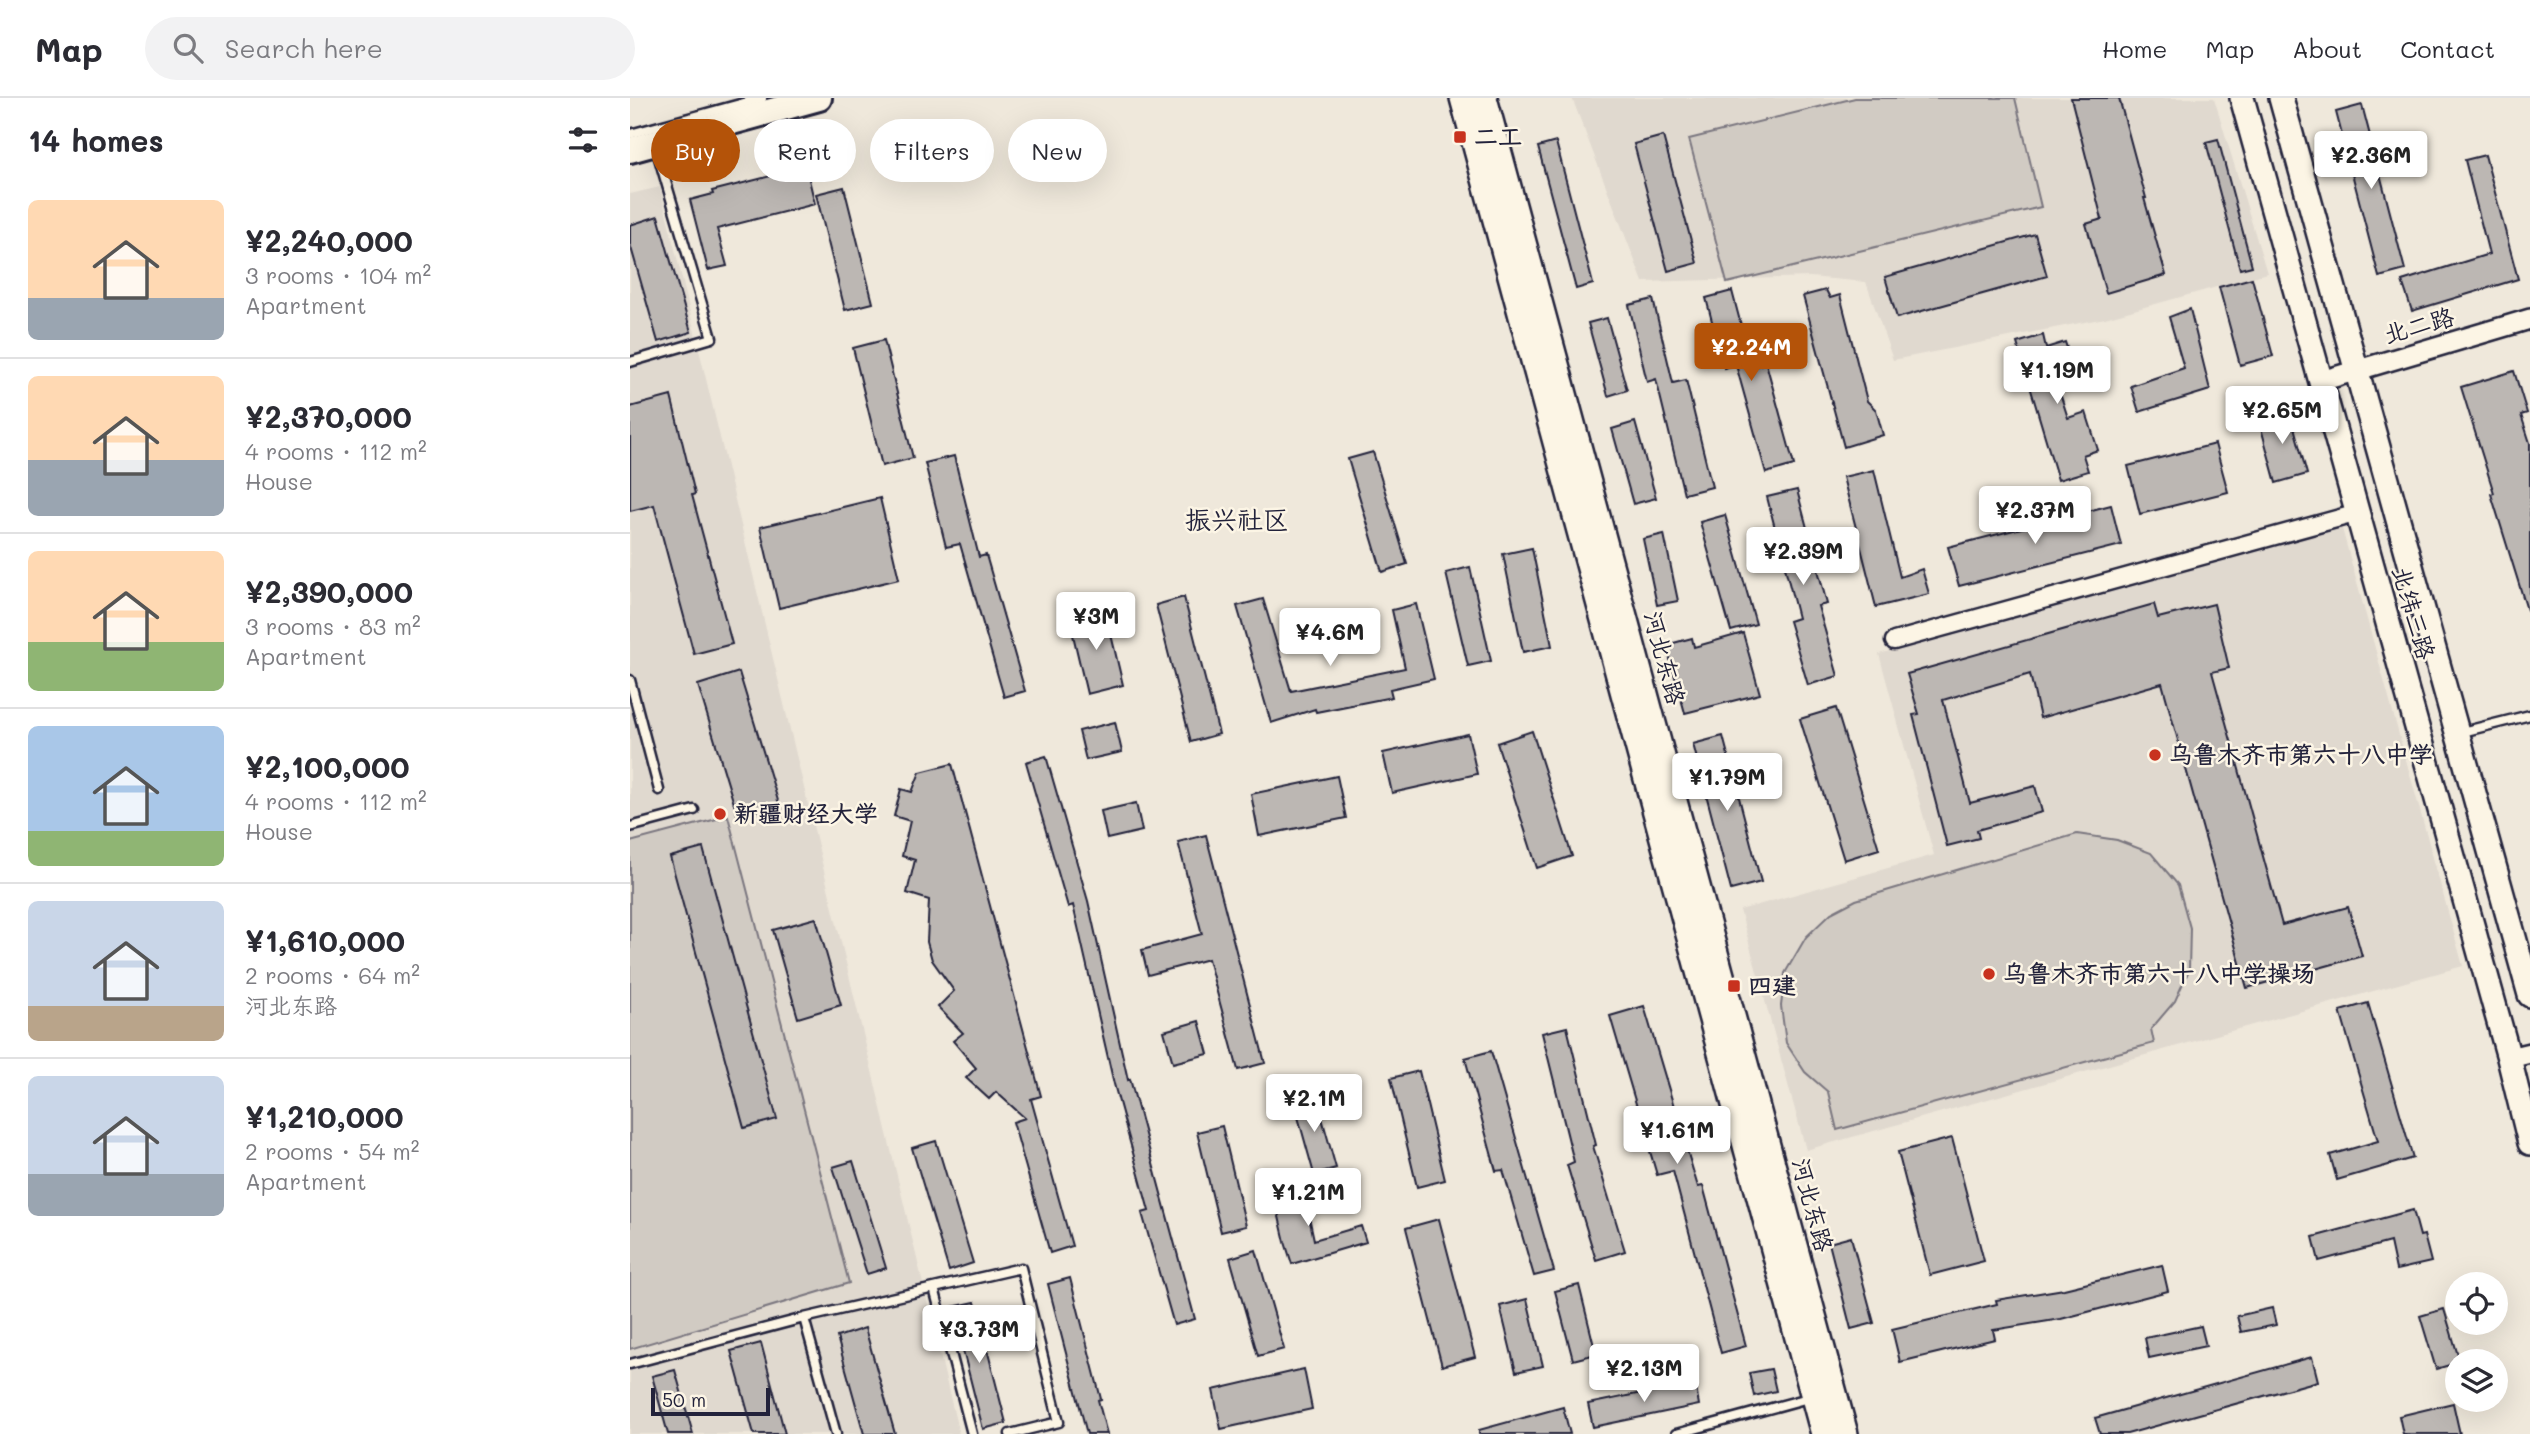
<!DOCTYPE html>
<meta charset="utf-8">
<style>
:root{--surface:#fff;--page:#f2f2f3;--text:#2b2b33;--muted:#7c7c81;--line:#e1e1e2;--accent:#b45309}
body{margin:0;font-family:Mali,"LXGW WenKai TC",sans-serif;background:var(--page);color:var(--text);height:100vh;display:flex;flex-direction:column;font-size:26px;white-space:nowrap}
*{box-sizing:border-box;margin:0}
p{font-size:23px;color:var(--muted)}
.icon{flex:none;width:38px;height:38px;fill:none;stroke:currentColor;stroke-width:2;stroke-linecap:round;stroke-linejoin:round}
.map{position:relative;flex:1;overflow:hidden}
.panel{display:flex;flex-direction:column;background:var(--surface);width:630px}
.panel>*{flex:none}
.banner{position:absolute;left:21px;top:21px;width:665px;height:63px;display:flex;gap:14px}
.tools{position:absolute;left:1815px;top:1174px;display:grid;gap:14px}
.tools a{display:grid;place-items:center;width:63px;height:63px;border-radius:50%;background:var(--surface);box-shadow:0 7px 28px #0002;font-size:35px}
.scale{position:absolute;left:21px;bottom:18px;width:119px;box-sizing:border-box;padding-left:7px;border:4px solid #22223b;border-top:0;font-size:19px;line-height:24px;white-space:nowrap;color:#22223b;-webkit-text-stroke:5px #fcf5e5;paint-order:stroke}
.price{position:absolute;translate:-50% -60px;padding:0 16px;border-radius:7px;background:#fff;color:#222;font-size:23px;line-height:46px;filter:drop-shadow(0 2px 4px #0008)}
.price::after{content:'';position:absolute;left:50%;top:42px;width:21px;height:16px;margin-left:-10px;background:inherit;clip-path:polygon(0 0,100% 0,50% 100%)}
.price.selected{background:var(--accent);color:#fff}
ul{padding:0;list-style:none}
li{display:flex;align-items:center;gap:21px;height:175px;padding:0 28px}
li+li{border-top:2px solid var(--line)}
li span{display:grid;place-items:center;flex:none;width:196px;height:140px;border-radius:10px;color:#555}
li>.icon{margin-inline-start:auto}
span .icon{width:84px;height:84px;fill:#fffc;stroke-width:1}
li b{font-size:30px}
h2{display:flex;justify-content:space-between;align-items:center;height:84px;padding:0 28px;font-size:30px}
.tag{padding:0 24px;border-radius:32px;background:var(--surface);box-shadow:0 7px 28px #0002;font-size:24px;line-height:63px}
.tag.selected{background:var(--accent);color:#fff}
header{display:flex;align-items:center;gap:42px;box-sizing:border-box;height:98px;padding:0 35px;background:var(--surface);border-bottom:2px solid var(--line)}
header strong{font-size:33px}
nav{display:flex;gap:38px;margin-inline-start:auto;font-size:24px}
.search{width:490px;height:63px;background:var(--page);display:flex;align-items:center;gap:18px;box-sizing:border-box;padding:0 24px;border-radius:38px;color:var(--muted);font-size:26px}
main{display:flex;flex:1;min-height:0}
.map>svg:first-child{display:block}
.built{fill:#e0d9cf}
.green{fill:#d1cbc3;stroke:#7a767f;stroke-width:2}
.building{fill:#bcb7b3;stroke:#22223b;stroke-width:2}
.lines{fill:none;stroke-linecap:round;stroke-linejoin:round}
.service-casing{stroke:#22223b;stroke-width:13}
.minor-casing{stroke:#22223b;stroke-width:21}
.tertiary-casing{stroke:#22223b;stroke-width:24}
.secondary-casing{stroke:#22223b;stroke-width:28}
.primary-casing{stroke:#22223b;stroke-width:30}
.service{stroke:#fcf5e5;stroke-width:8}
.minor{stroke:#fcf5e5;stroke-width:16}
.tertiary{stroke:#fcf5e5;stroke-width:19}
.secondary{stroke:#fcf5e5;stroke-width:23}
.primary{stroke:#fcf5e5;stroke-width:24}
.poi-dot{fill:#c8321e;stroke:#fcf5e5;stroke-width:2.5}
.labels{text-anchor:middle;stroke-width:5;stroke-linejoin:round;paint-order:stroke}
.poi-label{font-size:24px;font-weight:bold;fill:#22223b;stroke:#fcf5e5;text-anchor:start}
.street-label{font-size:24px;fill:#22223b;stroke:#fcf5e5}
.neighbourhood-label{font-size:26px;fill:#22223b;stroke:#fcf5e5}
</style>
<header>
<strong>Map</strong>
<div class="search"><svg class="icon" aria-label="search" viewBox="0 0 24 24"><circle cx="10" cy="10" r="6"/><path d="M15 15l6 6"/></svg>Search here</div>
<nav><a>Home</a><a>Map</a><a>About</a><a>Contact</a></nav>
</header>
<main>
<section class="panel">
<h2>14 homes<svg class="icon" aria-label="filters" viewBox="0 0 24 24"><path d="M4 7h16M4 17h16"/><circle cx="9" cy="7" r="2"/><circle cx="15" cy="17" r="2"/></svg></h2>
<ul>
<li><span style="background:linear-gradient(#ffd9b3 70%,#9aa5b1 0)"><svg class="icon" aria-label="home" viewBox="0 0 24 24"><path d="M3 11l9-7 9 7M6 9v11h12V9"/></svg></span><div><b>¥2,240,000</b><p>3 rooms · 104 m²</p><p>Apartment</p></div></li>
<li><span style="background:linear-gradient(#ffd9b3 60%,#9aa5b1 0)"><svg class="icon" aria-label="home" viewBox="0 0 24 24"><path d="M3 11l9-7 9 7M6 9v11h12V9"/></svg></span><div><b>¥2,370,000</b><p>4 rooms · 112 m²</p><p>House</p></div></li>
<li><span style="background:linear-gradient(#ffd9b3 65%,#8fb573 0)"><svg class="icon" aria-label="home" viewBox="0 0 24 24"><path d="M3 11l9-7 9 7M6 9v11h12V9"/></svg></span><div><b>¥2,390,000</b><p>3 rooms · 83 m²</p><p>Apartment</p></div></li>
<li><span style="background:linear-gradient(#a9c7e8 75%,#8fb573 0)"><svg class="icon" aria-label="home" viewBox="0 0 24 24"><path d="M3 11l9-7 9 7M6 9v11h12V9"/></svg></span><div><b>¥2,100,000</b><p>4 rooms · 112 m²</p><p>House</p></div></li>
<li><span style="background:linear-gradient(#c9d6e8 75%,#b9a48a 0)"><svg class="icon" aria-label="home" viewBox="0 0 24 24"><path d="M3 11l9-7 9 7M6 9v11h12V9"/></svg></span><div><b>¥1,610,000</b><p>2 rooms · 64 m²</p><p>河北东路</p></div></li>
<li><span style="background:linear-gradient(#c9d6e8 70%,#9aa5b1 0)"><svg class="icon" aria-label="home" viewBox="0 0 24 24"><path d="M3 11l9-7 9 7M6 9v11h12V9"/></svg></span><div><b>¥1,210,000</b><p>2 rooms · 54 m²</p><p>Apartment</p></div></li>
</ul>
</section>
<div class="map">
<svg width="1900" height="1336" viewBox="0 0 1900 1336">
<rect width="100%" height="100%" fill="#efe8db"/>
<filter id="ink" filterUnits="userSpaceOnUse"><feTurbulence type="fractalNoise" baseFrequency=".0143" numOctaves="2"/><feDisplacementMap in="SourceGraphic" scale="14" xChannelSelector="R" yChannelSelector="G"/><feConvolveMatrix kernelMatrix="1 2 1 2 8 2 1 2 1" color-interpolation-filters="sRGB"/></filter>
<g filter="url(#ink)">
<path class="built" d="M942 0H1584L1637 175 1475 220 1263 262 1236 184 1180 179 1013 184Z
M30 89 329 1336H0V96Z
M1711 427 1833 868 1176 1052 1110 812 1304 757 1249 556Z"/>
<path class="green" d="M1225 0H1385L1411 109 1097 185 1059 41Z
M98 718 219 1185 0 1251V744Z
M1447 736 1487 742 1521 755 1548 787 1560 830 1559 872 1545 903 1521 931 1524 945 1207 1032 1198 994 1175 974 1156 945 1151 908 1155 875 1176 839 1201 815 1226 802Z"/>
<path class="building" d="M1441 0H1489L1516 100H1514L1536 177 1476 195 1456 126 1472 121Z
M1732 7 1775 172 1749 179 1706 14Z
M1033 38 1067 165 1038 173 1004 46Z
M1588 41 1622 168 1610 171 1576 44Z
M926 44 963 186 946 191 908 49Z
M1855 57 1888 181 1782 213 1772 183 1859 156 1835 62Z
M176 69 185 106 87 131 97 168 78 172 60 102 83 96 82 93Z
M214 89 243 205 215 212 186 96Z
M28 118 61 234 28 244 0 146V127Z
M1405 136 1417 178 1267 220 1255 179Z
M1622 180 1643 258 1610 267 1589 189Z
M1196 192 1200 200 1210 197 1237 303 1246 312 1253 337 1214 349 1173 198Z
M1102 193 1122 269 1136 265 1164 367 1136 375 1106 267 1094 270 1076 200Z
M1023 201 1043 285 1056 282 1082 389 1054 396 1026 281 1017 284 999 207Z
M1560 211 1580 292 1509 314 1501 288 1554 270 1539 219Z
M977 220 997 292 978 298 958 225Z
M1413 237 1416 250 1435 244 1447 281 1427 286 1438 320 1456 314 1468 352 1453 357 1458 373 1428 382 1387 245Z
M254 242 283 360 252 368 223 250Z
M1884 273 1897 315 1891 317 1900 345V512H1897L1861 396 1864 395 1831 289Z
M41 298 65 396 62 397 102 546 64 556 24 407 0 413V309Z
M1659 311 1677 376 1646 385 1628 319Z
M1005 324 1026 400 1003 406 982 331Z
M1585 346 1598 394 1510 416 1498 368Z
M743 354 777 466 752 474 718 361Z
M324 358 349 459 356 457 395 593 374 599 330 446 316 449 295 365Z
M1244 372 1270 479 1292 471 1299 496 1246 509 1213 379Z
M1167 392 1197 506 1188 508 1208 578 1178 587 1159 523 1168 520 1137 399Z
M250 400 269 481 149 510 130 429Z
M1481 407 1491 447 1329 488 1318 449Z
M1095 417 1126 526 1101 533 1070 424Z
M1034 436 1048 503 1027 507 1013 441Z
M902 450 922 548 893 554 873 456Z
M840 469 861 563 838 568 816 475Z
M554 499 589 636 561 644 526 507Z
M633 501 661 593 775 570 762 512 786 506 804 581 760 591 762 599 686 614 685 611 641 625 607 508Z
M1524 506 1528 520 1584 506 1599 570 1582 574 1652 827 1718 809 1732 858 1617 890 1532 585 1410 620 1400 576 1313 602 1340 705 1405 688 1412 714 1347 732 1349 740 1317 748 1283 617 1289 616 1277 576Z
M475 511 493 587 457 596 439 520Z
M1113 535 1130 596 1055 615 1036 547 1062 540 1064 549Z
M109 574 149 706 108 719 68 587Z
M1206 610 1249 751 1214 762 1170 621Z
M485 624 492 654 456 662 449 633Z
M902 633 942 758 907 770 867 645Z
M838 636 847 676 762 695 753 655Z
M1093 638 1131 784 1101 792 1063 646Z
M416 658 458 803 498 982 500 981 565 1221 544 1227 512 1115 519 1113 484 986 443 807 438 809 396 664Z
M322 666 411 998 401 1001 442 1148 420 1155 383 1024 395 1020 366 994 359 1001 336 980 346 970 323 943 333 935 308 909 324 893 302 862 297 844 299 802 277 795 285 762 272 758 280 723 264 718 271 691 282 694 290 674Z
M707 678 716 720 629 738 621 696Z
M506 705 512 733 477 741 471 713Z
M576 737 635 965 608 972 578 861 518 877 512 852 572 836 548 744Z
M73 750 147 1021 114 1030 40 759Z
M186 820 211 907 168 920 143 832Z
M1738 905 1783 1060 1707 1082 1700 1057 1748 1043 1710 913Z
M1014 908 1068 1089 1073 1088 1116 1248 1091 1255 1043 1073 1027 1077 980 918Z
M569 923 578 956 543 965 534 933Z
M937 929 966 1047 963 1048 995 1153 966 1162 937 1067 944 1064 912 935Z
M861 953 924 1173 904 1178 873 1072 866 1073 835 960Z
M789 973 815 1082 787 1089 761 980Z
M685 995 706 1070 684 1076 663 1001Z
M592 1028 616 1128 591 1134 567 1034Z
M1322 1040 1354 1163 1300 1177 1268 1054Z
M306 1043 343 1165 319 1173 282 1050Z
M223 1063 256 1170 237 1176 203 1069Z
M672 1086 684 1142 731 1128 736 1144 662 1166 655 1144 643 1093Z
M1783 1112 1790 1138 1794 1137 1801 1164 1766 1172 1760 1144 1689 1163 1683 1139Z
M809 1121 845 1259 812 1268 776 1130Z
M1221 1139 1244 1225 1221 1231 1199 1145Z
M626 1152 654 1251 628 1258 600 1160Z
M1532 1167 1538 1193 1431 1221 1363 1232 1365 1241 1270 1264 1262 1231 1367 1206 1366 1202 1434 1191Z
M440 1180 471 1301 468 1302 477 1336H457L418 1186Z
M949 1187 966 1256 943 1262 925 1193Z
M897 1201 913 1268 886 1274 870 1208Z
M345 1204 376 1325 353 1331 322 1209Z
M1642 1210 1646 1227 1611 1234 1607 1218Z
M1814 1211 1830 1264 1806 1271 1790 1218Z
M1571 1228 1576 1248 1519 1260 1515 1240Z
M235 1230 265 1336H234L207 1239Z
M131 1245 155 1336H124L101 1253Z
M1682 1259 1688 1283 1497 1336H1470L1465 1320Z
M674 1271 682 1311 591 1331 583 1292Z
M1141 1271 1146 1293 1124 1298 1119 1275Z
M45 1272 63 1336H38L22 1278Z
M1065 1284 1069 1307 963 1329 958 1306Z
M1823 1305 1830 1336H1773L1769 1318Z
M933 1309 940 1336H849V1332Z"/>
<g class="lines">
<g class="service-casing">
<path id="service" d="M0 36 132 0
M0 264 82 240 26 50
M0 582 29 692
M1828 635 1900 617
M0 729 64 712
M304 1190 342 1336
M174 1220 206 1336
M0 1266 174 1220 391 1170 429 1324 380 1336
M1046 1336 1182 1299"/>
</g>
<g class="minor-casing">
<path id="minor" d="M1264 543 1728 415"/>
</g>
<g class="tertiary-casing">
<path id="tertiary" d="M1691 283 1900 221
M1879 960 1900 955"/>
</g>
<g class="secondary-casing">
<path id="secondary" d="M832 0 1193 1336
M855 0 1216 1336
M1612 0 1879 960 1900 1045
M1651 0 1900 897"/>
</g>
<g class="primary-casing">
<path id="primary" d="M0 52 189 0"/>
</g>
<use href="#service" class="service"/>
<use href="#minor" class="minor"/>
<use href="#tertiary" class="tertiary"/>
<use href="#secondary" class="secondary"/>
<use href="#primary" class="primary"/>
</g>
</g>
<g class="poi-dot">
<rect x="823" y="32" width="14" height="14" rx="3.5"/>
<circle cx="1525" cy="657" r="7"/>
<circle cx="90" cy="716" r="7"/>
<circle cx="1359" cy="876" r="7"/>
<rect x="1097" y="881" width="14" height="14" rx="3.5"/>
</g>
<g class="labels">
<g class="poi-label">
<text x="844" y="47">二工</text>
<text x="1539" y="665">乌鲁木齐市第六十八中学</text>
<text x="104" y="724">新疆财经大学</text>
<text x="1373" y="884">乌鲁木齐市第六十八中学操场</text>
<text x="1118" y="896">四建</text>
</g>
<g class="street-label">
<text transform="translate(1789 228) rotate(-16)" y="8">北二路</text>
<text transform="translate(1783 515) rotate(74)" y="8">北纬三路</text>
<text transform="translate(1034 560) rotate(75)" y="8">河北东路</text>
<text transform="translate(1182 1107) rotate(75)" y="8">河北东路</text>
</g>
<g class="neighbourhood-label">
<text x="607" y="431">振兴社区</text>
</g>
</g>
</svg>
<div class="tools">
<a><svg class="icon" aria-label="locate" viewBox="0 0 24 24"><circle cx="12" cy="12" r="6"/><path d="M12 2v4M12 18v4M2 12h4M18 12h4"/></svg></a>
<a><svg class="icon" aria-label="layers" viewBox="0 0 24 24"><path d="M12 4l9 5-9 5-9-5zM3 14l9 5 9-5"/></svg></a>
</div>
<div class="scale">50 m</div>
<b class="price" style="left:1741px;top:93px">¥2.36M</b>
<b class="price selected" style="left:1121px;top:285px">¥2.24M</b>
<b class="price" style="left:1427px;top:308px">¥1.19M</b>
<b class="price" style="left:1652px;top:348px">¥2.65M</b>
<b class="price" style="left:1405px;top:448px">¥2.37M</b>
<b class="price" style="left:1173px;top:489px">¥2.39M</b>
<b class="price" style="left:466px;top:554px">¥3M</b>
<b class="price" style="left:700px;top:570px">¥4.6M</b>
<b class="price" style="left:1097px;top:715px">¥1.79M</b>
<b class="price" style="left:684px;top:1036px">¥2.1M</b>
<b class="price" style="left:1047px;top:1068px">¥1.61M</b>
<b class="price" style="left:678px;top:1130px">¥1.21M</b>
<b class="price" style="left:349px;top:1267px">¥3.73M</b>
<b class="price" style="left:1014px;top:1306px">¥2.13M</b>
<div class="banner">
<a class="tag selected">Buy</a>
<a class="tag">Rent</a>
<a class="tag">Filters</a>
<a class="tag">New</a>
</div>
</div>
</main>
